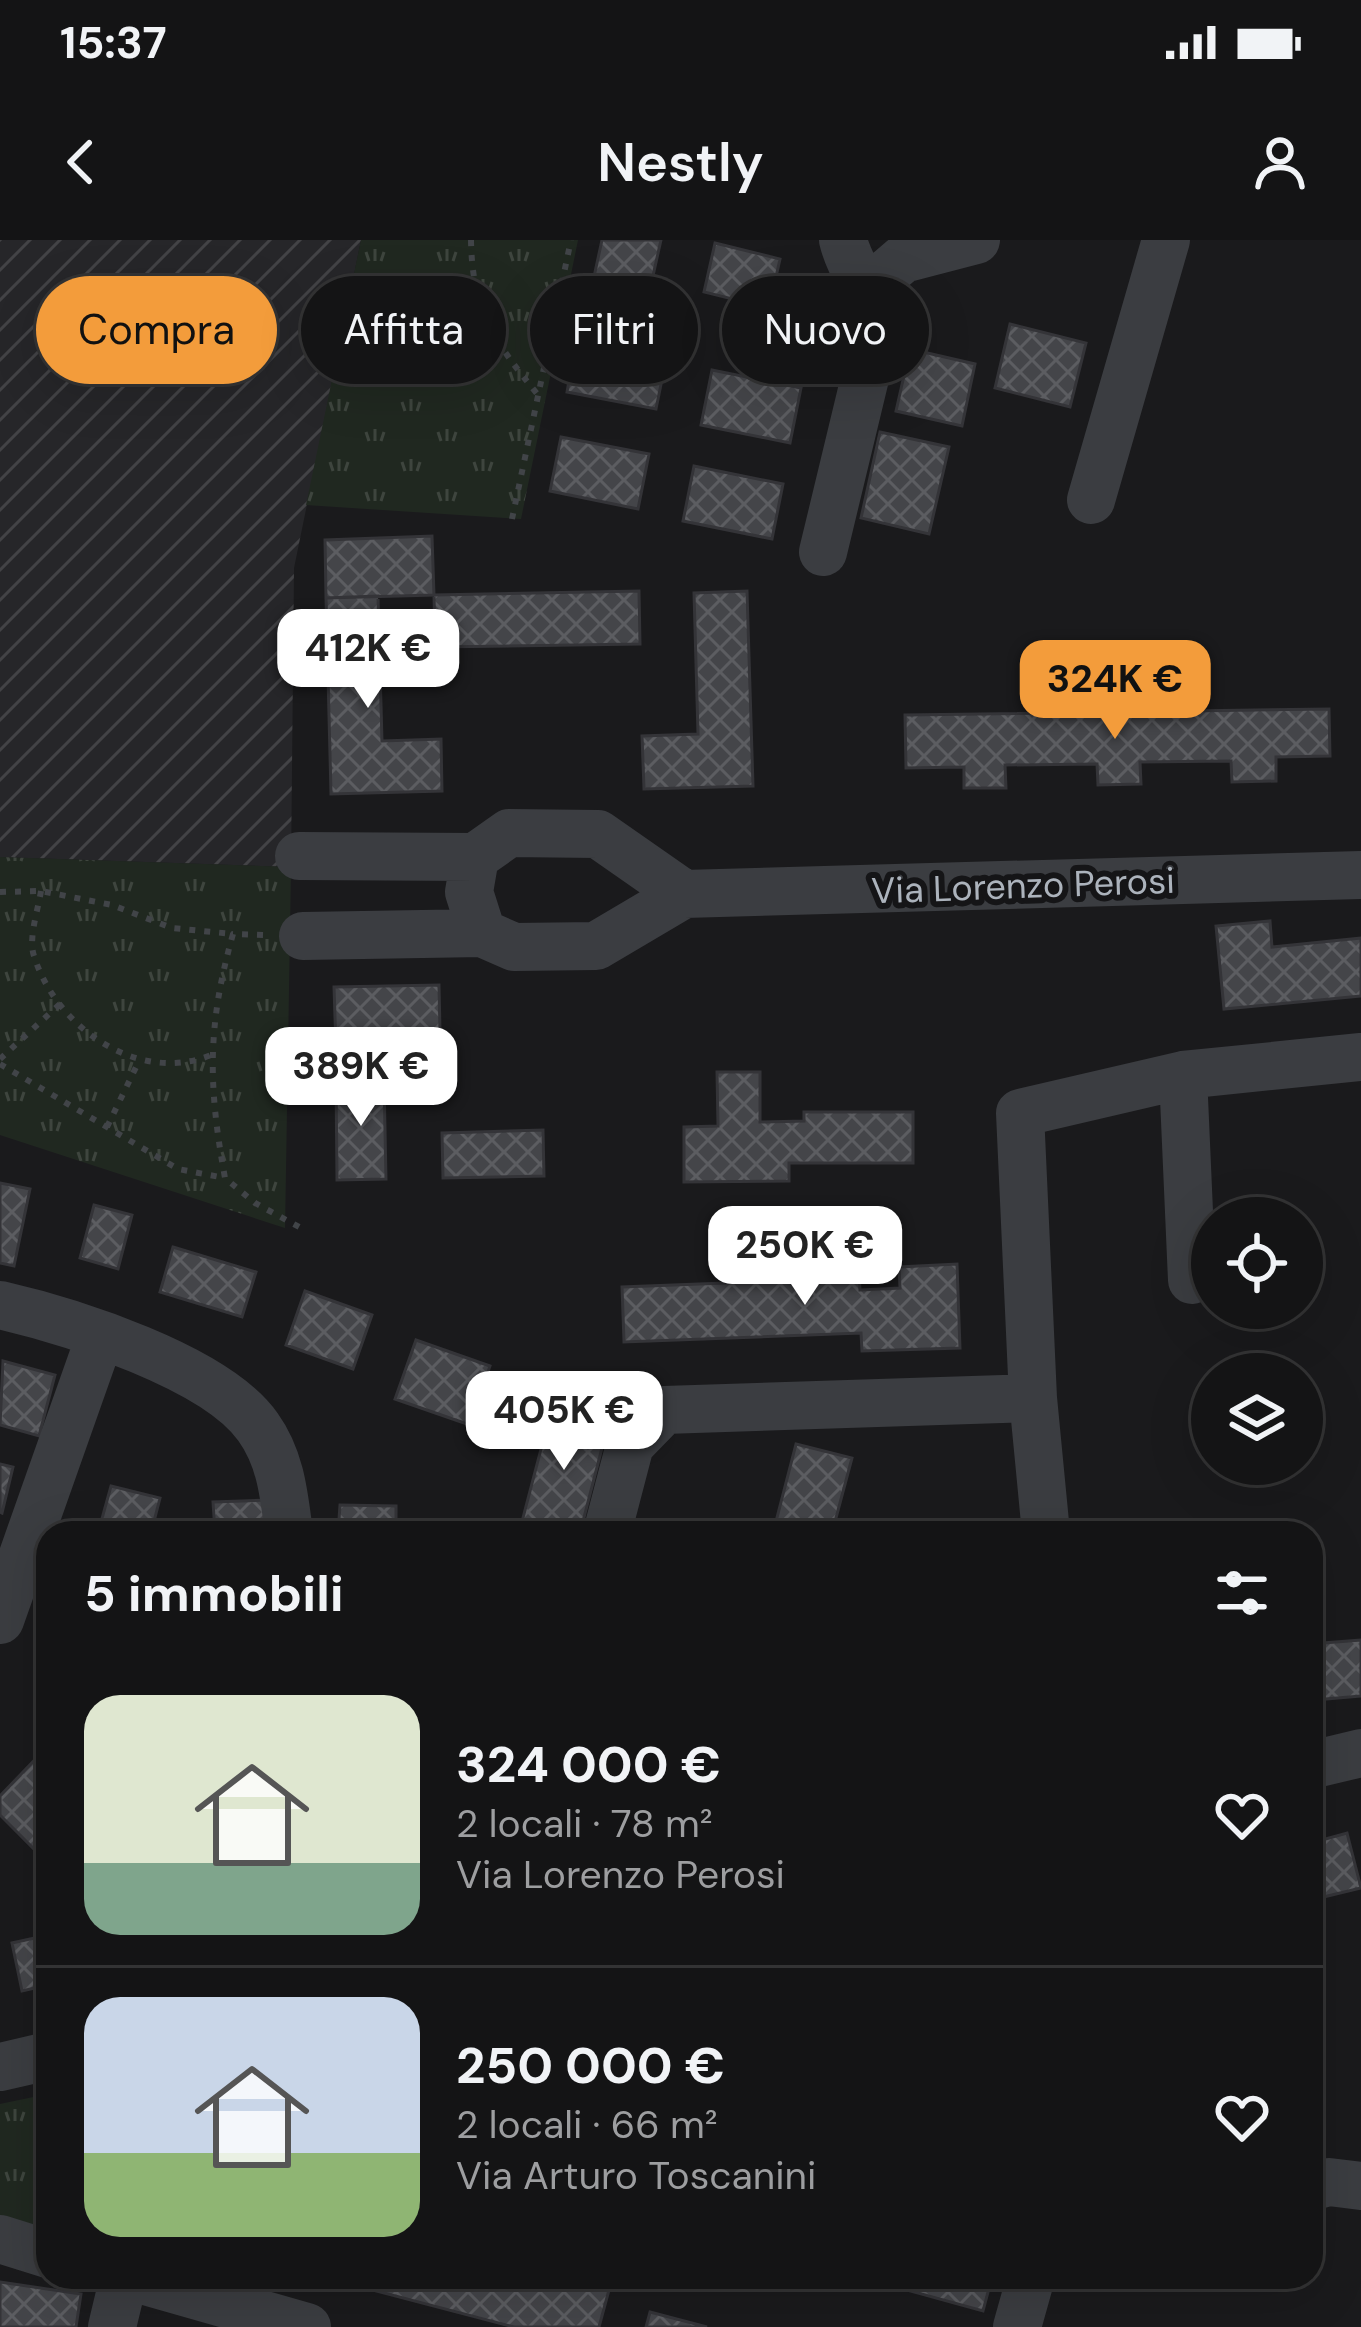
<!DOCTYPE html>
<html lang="it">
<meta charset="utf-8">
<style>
:root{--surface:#141415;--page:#212122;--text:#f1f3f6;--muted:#9d9ea0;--line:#333334;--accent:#f39c3b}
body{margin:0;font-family:"DM Sans",sans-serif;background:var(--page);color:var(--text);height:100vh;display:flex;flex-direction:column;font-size:45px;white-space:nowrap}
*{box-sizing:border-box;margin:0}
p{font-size:39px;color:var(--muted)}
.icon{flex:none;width:66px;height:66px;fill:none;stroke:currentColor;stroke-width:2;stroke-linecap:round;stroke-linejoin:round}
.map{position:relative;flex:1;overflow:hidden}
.sheet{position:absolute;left:36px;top:1281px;width:1287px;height:768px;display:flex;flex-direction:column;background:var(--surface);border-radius:36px;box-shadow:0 12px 48px #0002,0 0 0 3px var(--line)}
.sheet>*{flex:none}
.hud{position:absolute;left:36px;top:36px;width:1290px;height:108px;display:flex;gap:24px}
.buttons{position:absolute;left:1191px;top:957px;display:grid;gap:24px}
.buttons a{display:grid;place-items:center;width:132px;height:132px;border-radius:50%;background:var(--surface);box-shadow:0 12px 48px #0002,0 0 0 3px var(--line);font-size:60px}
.price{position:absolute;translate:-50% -102px;padding:0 27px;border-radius:24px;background:#fff;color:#222;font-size:39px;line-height:78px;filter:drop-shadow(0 3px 6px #0008)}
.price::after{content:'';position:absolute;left:50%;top:72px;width:36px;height:27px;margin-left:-18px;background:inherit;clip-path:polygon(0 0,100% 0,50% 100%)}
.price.selected{background:var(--accent);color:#111}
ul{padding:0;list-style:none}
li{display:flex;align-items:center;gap:36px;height:300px;padding:0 48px}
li+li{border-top:3px solid var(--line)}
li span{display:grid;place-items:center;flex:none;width:336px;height:240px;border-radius:36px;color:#555}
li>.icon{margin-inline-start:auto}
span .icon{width:144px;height:144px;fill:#fffc;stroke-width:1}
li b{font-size:51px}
h2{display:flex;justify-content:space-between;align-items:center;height:144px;padding:0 48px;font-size:51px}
.tag{padding:0 42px;border-radius:54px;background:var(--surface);box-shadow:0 12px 48px #0002,0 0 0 3px var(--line);font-size:42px;line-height:108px}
.tag.selected{background:var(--accent);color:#111}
.status{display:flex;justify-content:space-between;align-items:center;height:84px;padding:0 60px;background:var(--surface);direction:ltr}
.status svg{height:33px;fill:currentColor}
header{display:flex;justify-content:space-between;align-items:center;height:156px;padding:0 48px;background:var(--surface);font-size:54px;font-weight:600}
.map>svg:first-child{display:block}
.industrial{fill:url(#industrial-furrows)}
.park{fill:url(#park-tufts)}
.building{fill:url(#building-cross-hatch);stroke:#343438;stroke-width:3}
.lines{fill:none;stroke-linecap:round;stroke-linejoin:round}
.path{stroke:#414448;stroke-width:6;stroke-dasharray:6 9;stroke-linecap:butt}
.minor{stroke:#3b3d41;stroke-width:48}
.labels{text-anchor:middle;stroke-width:12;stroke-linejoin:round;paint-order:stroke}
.street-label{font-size:36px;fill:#acb3bc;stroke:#151517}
</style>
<div class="status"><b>15:37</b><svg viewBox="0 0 49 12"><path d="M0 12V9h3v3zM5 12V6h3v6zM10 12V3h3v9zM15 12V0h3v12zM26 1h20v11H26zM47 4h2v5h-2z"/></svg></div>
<header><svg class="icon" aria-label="back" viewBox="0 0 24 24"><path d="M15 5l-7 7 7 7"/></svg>Nestly<svg class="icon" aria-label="person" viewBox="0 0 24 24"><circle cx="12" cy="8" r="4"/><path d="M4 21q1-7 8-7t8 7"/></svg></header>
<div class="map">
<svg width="1361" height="2087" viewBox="0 0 1361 2087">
<defs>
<pattern id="industrial-furrows" width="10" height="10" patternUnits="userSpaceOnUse" patternTransform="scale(3)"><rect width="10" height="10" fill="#262629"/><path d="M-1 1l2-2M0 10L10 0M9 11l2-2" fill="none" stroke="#434346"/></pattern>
<pattern id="park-tufts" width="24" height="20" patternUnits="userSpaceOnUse" patternTransform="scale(3)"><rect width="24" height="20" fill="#202820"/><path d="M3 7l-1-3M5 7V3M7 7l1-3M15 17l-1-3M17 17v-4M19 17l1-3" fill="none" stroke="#3e453e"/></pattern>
<pattern id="building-cross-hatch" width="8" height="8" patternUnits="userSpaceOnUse" patternTransform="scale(3)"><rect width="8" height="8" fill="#444549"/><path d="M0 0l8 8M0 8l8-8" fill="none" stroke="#5c5d61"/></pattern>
</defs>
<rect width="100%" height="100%" fill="#1a1a1c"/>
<path class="industrial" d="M0 0H361L294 328 291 627 0 617Z"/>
<path class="park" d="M361 0H578L521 279 306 265Z
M0 617 291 627 285 988 0 895Z
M48 1854V1988L0 1976V1864Z"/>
<path class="building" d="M602 0H661L646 67 590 55Z
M715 3 780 19 769 68 704 52Z
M1010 84 1086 103 1070 167 995 148Z
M577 97 667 115 656 169 567 152Z
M910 109 975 124 962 186 896 171Z
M712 130 801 148 790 203 701 185Z
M880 192 949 207 929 294 861 278Z
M561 197 649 214 638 269 550 251Z
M694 226 783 244 772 299 683 281Z
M432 296 434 355 326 358 325 300Z
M639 351 640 404 435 407 434 355Z
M747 351 753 546 644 549 642 496 698 494 694 353Z
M378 356 382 501 441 499 442 551 331 554 326 358Z
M1329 469 1330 516 1276 517V541L1232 542 1231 521 1140 522 1141 544 1098 545 1097 524 1005 525 1006 548H964V527L906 528 905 475Z
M1270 681 1272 707 1361 698V756L1224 769 1216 686Z
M439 745 440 791 383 793V807L336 808 334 747Z
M717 832H760V882L804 881V872H913V923H789V941L684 942V887L718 886Z
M336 839H384L386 939 337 940Z
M543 890 544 936 443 938 442 893Z
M0 943 30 949 14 1026 0 1023Z
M94 965 132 975 118 1029 80 1018Z
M173 1007 256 1032 242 1077 160 1052Z
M858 1012 860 1050 900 1048 899 1027 957 1024 960 1108 862 1111 861 1093 624 1102 622 1047 804 1040 803 1014Z
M305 1051 372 1075 353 1129 286 1105Z
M416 1100 490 1126 470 1185 395 1159Z
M3 1121 55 1135 39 1196 0 1185Z
M552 1167 609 1181 580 1293H519Z
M796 1204 852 1218 832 1293H773Z
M0 1224 13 1227 2 1273 0 1272Z
M111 1246 160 1258 151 1293H98Z
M266 1260 267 1293H215L213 1262Z
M340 1265 396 1266V1293H338Z
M1361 1400V1456L1314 1460 1311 1404Z
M48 1506V1594L34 1609 0 1575V1556Z
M1347 1593 1361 1648 1311 1660V1603Z
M48 1695V1745L22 1751 12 1703Z
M323 2037H558L609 2050 599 2087H514Z
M899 2037H992L983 2071 896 2047Z
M0 2042 81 2054 76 2087H0Z
M650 2072 707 2087H646Z"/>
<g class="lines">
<path class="path" d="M471 0C472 71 495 102 538 155
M512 279 571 0
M41 651C38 670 28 699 34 716 56 787 138 845 211 815
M0 652 41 651 112 665 172 688 233 694
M263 695 233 694C207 786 208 845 225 938L255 963 301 988
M0 819 60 764
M0 824 178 929 225 938
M107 887 139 821"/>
<path class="minor" d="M868 49 903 19 976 0
M1091 260 1166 0
M823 312 879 80C869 52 850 28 843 0
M299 616 475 617
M684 654 598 594 509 593 475 617 469 652 482 693 514 707 596 706 684 654 1361 635
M303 696 482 693
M1183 835 1192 1040
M0 1065C70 1081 216 1127 258 1187 281 1219 284 1255 289 1293
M607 1293 630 1205 664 1170 1033 1158
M1046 1293 1033 1158 1020 873 1183 835 1361 817
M0 1380 100 1097
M1311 1525 1361 1513
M0 1827 48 1816
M1311 1947 1329 1942 1361 1946
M0 1999 48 2014
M131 2037 307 2087
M112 2087 124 2037
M1017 2087 1031 2037"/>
</g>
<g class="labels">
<g class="street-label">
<text transform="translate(1023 645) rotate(-2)" y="13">Via Lorenzo Perosi</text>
</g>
</g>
</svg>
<div class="buttons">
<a><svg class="icon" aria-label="locate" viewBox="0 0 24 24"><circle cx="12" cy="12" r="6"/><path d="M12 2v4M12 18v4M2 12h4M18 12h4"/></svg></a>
<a><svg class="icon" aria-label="layers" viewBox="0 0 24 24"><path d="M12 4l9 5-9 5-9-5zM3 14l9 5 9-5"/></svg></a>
</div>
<b class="price" style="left:368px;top:471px">412K €</b>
<b class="price selected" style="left:1115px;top:502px">324K €</b>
<b class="price" style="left:361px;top:889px">389K €</b>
<b class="price" style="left:805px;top:1068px">250K €</b>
<b class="price" style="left:564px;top:1233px">405K €</b>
<div class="hud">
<a class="tag selected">Compra</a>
<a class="tag">Affitta</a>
<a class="tag">Filtri</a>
<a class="tag">Nuovo</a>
</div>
<section class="sheet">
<h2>5 immobili<svg class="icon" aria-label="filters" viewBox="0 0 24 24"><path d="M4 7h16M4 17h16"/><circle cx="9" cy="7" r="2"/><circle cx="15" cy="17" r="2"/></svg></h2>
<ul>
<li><span style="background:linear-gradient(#dfe7d0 70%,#7fa58c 0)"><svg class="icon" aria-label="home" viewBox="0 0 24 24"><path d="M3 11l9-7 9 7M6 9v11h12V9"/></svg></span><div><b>324 000 €</b><p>2 locali · 78 m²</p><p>Via Lorenzo Perosi</p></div><svg class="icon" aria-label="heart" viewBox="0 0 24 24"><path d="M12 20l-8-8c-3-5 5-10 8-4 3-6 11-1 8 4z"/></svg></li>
<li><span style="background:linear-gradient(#c9d6e8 65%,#8fb573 0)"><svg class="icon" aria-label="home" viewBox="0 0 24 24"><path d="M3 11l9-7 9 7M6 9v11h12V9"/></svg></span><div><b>250 000 €</b><p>2 locali · 66 m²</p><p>Via Arturo Toscanini</p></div><svg class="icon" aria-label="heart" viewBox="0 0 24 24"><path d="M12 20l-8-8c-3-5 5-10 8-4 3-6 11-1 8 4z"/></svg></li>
</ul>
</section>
</div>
